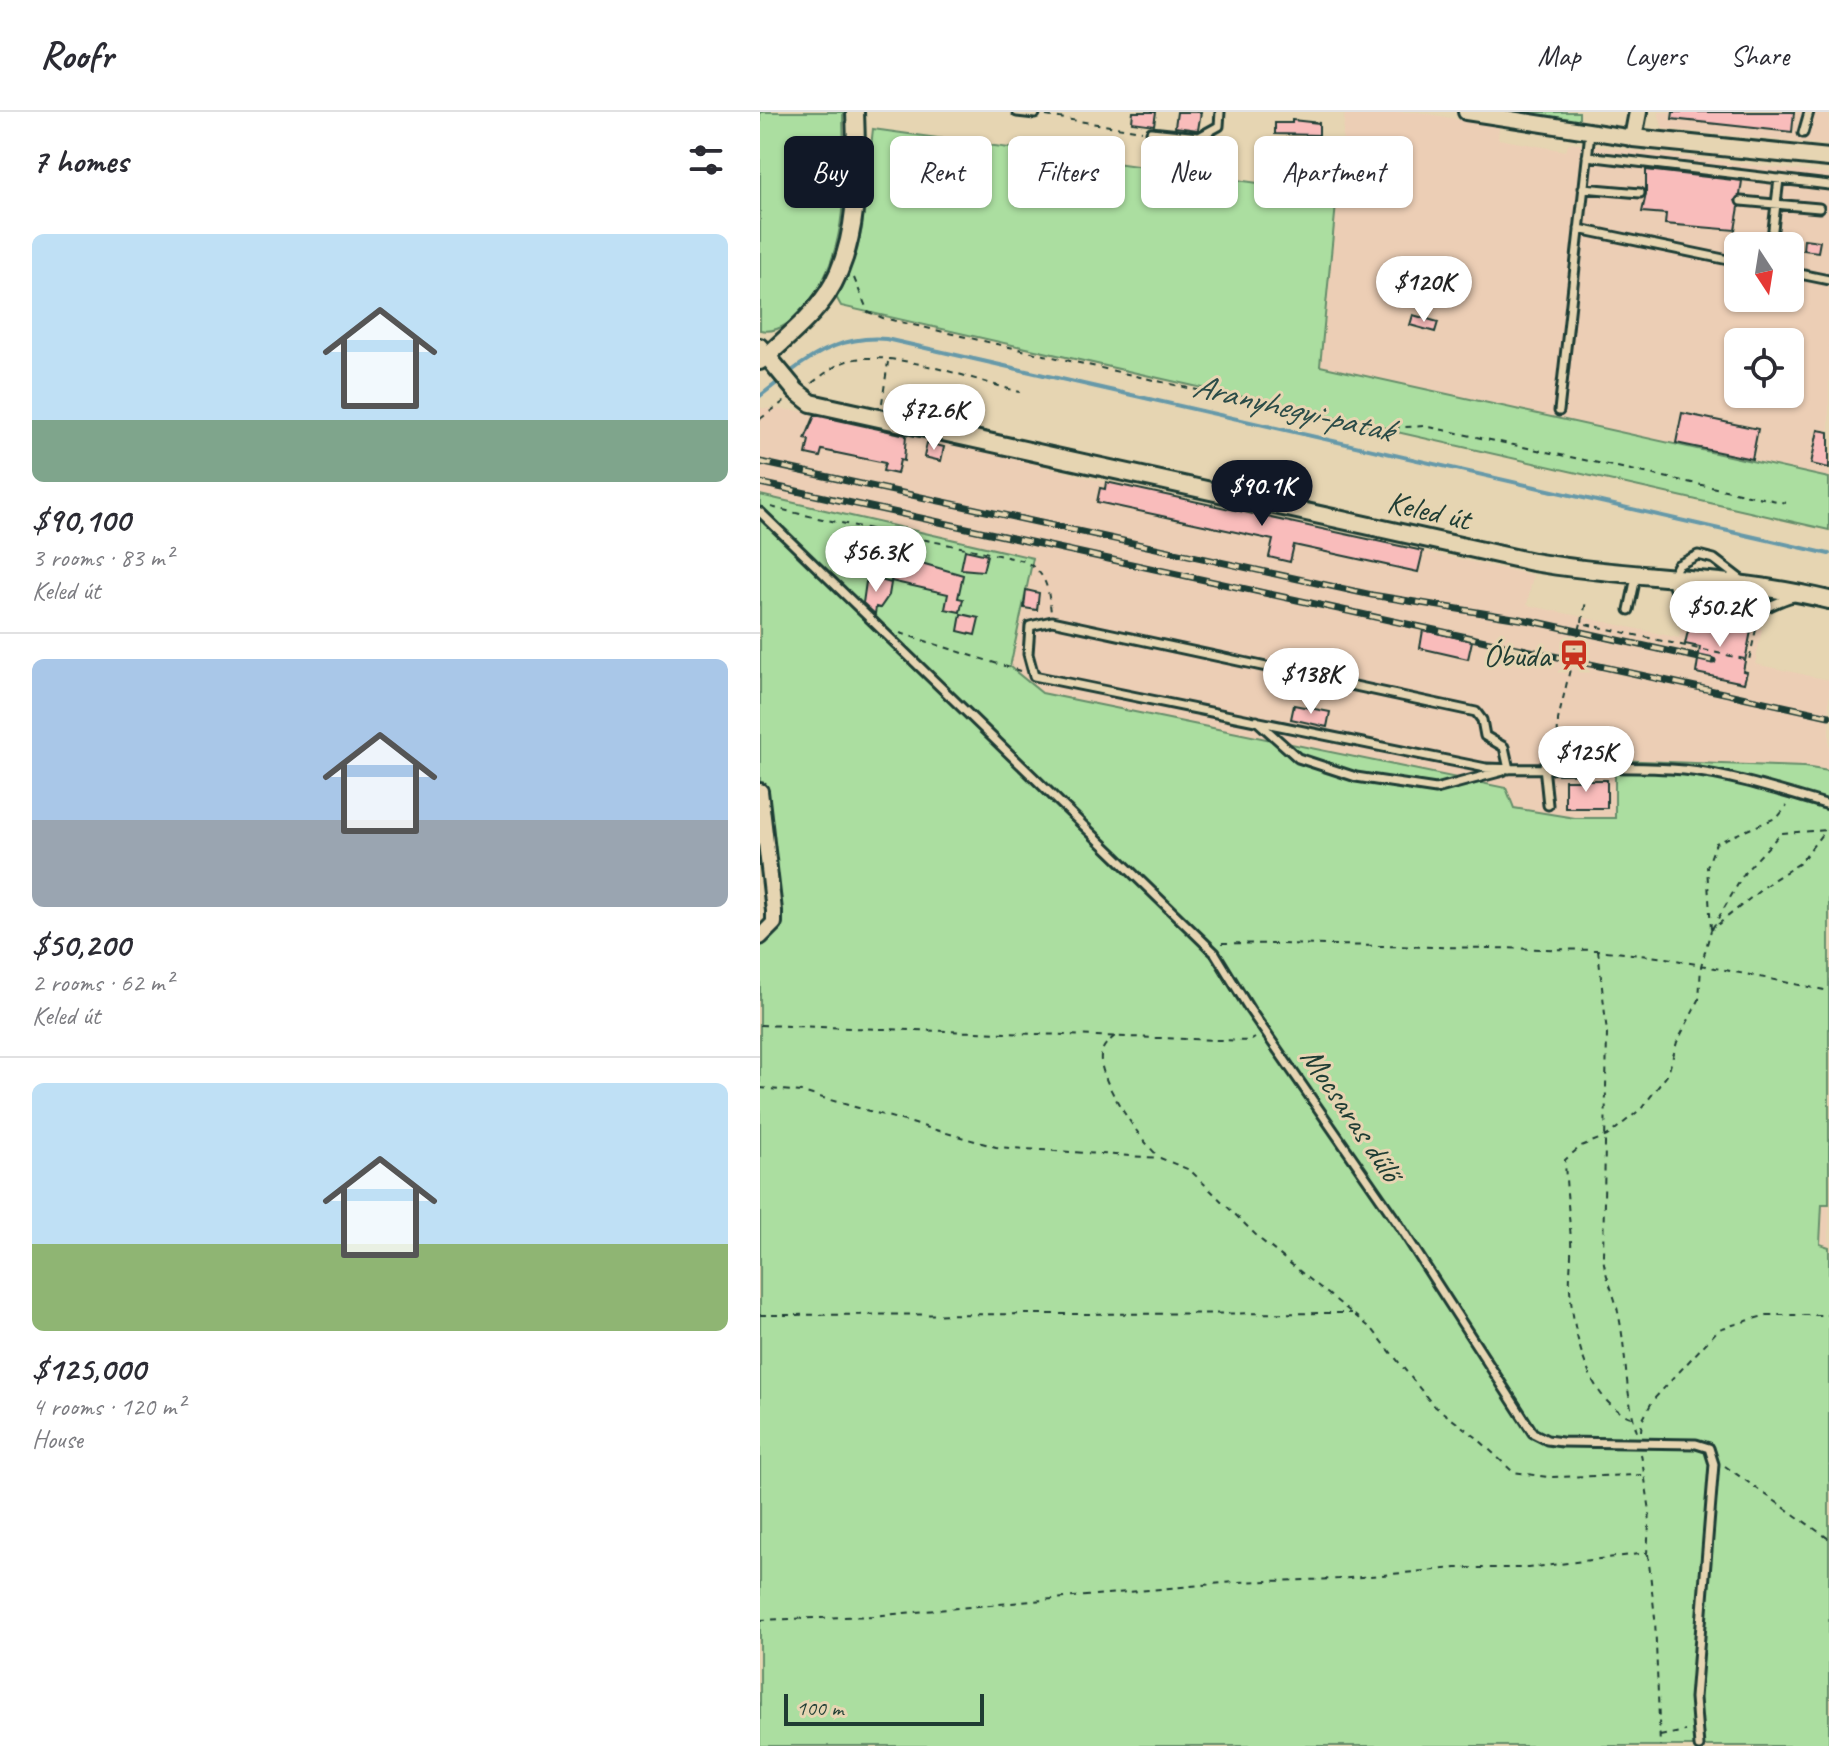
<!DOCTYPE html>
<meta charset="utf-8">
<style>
:root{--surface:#fff;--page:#f7f7f7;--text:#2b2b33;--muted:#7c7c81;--line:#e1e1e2;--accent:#111827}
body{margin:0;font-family:Caveat,sans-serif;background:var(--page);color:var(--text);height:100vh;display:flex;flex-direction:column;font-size:30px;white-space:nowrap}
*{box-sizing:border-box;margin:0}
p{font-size:26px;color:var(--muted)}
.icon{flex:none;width:44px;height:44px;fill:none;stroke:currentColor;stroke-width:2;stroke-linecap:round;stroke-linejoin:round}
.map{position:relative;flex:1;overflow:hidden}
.sheet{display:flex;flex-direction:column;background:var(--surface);width:760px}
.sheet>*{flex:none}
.hud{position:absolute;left:24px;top:24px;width:760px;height:72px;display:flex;gap:16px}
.needle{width:52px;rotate:168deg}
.buttons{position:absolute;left:964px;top:120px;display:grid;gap:16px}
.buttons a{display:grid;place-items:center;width:80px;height:80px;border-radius:12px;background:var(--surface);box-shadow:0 2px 6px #0004;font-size:40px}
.scale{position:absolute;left:24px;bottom:20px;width:200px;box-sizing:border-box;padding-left:8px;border:4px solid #1f3d34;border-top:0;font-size:22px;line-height:28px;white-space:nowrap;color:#1f3d34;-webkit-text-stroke:6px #e6d5b2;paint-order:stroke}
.price{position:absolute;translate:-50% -68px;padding:0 18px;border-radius:28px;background:#fff;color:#222;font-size:26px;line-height:52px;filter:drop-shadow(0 2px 4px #0008)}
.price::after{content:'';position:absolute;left:50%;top:48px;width:24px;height:18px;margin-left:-12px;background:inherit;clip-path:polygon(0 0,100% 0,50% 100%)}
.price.selected{background:var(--accent);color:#fff}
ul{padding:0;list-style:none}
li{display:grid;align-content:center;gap:16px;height:424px;padding:0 32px}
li+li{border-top:2px solid var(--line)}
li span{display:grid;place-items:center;height:248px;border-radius:12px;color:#555}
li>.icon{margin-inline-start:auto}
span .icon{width:144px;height:144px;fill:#fffc;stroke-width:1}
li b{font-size:34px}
h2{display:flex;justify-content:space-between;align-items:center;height:96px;padding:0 32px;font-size:34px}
.pill{padding:0 28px;border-radius:12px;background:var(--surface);box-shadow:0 2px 6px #0004;font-size:28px;line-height:72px}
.pill.selected{background:var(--accent);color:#fff}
header{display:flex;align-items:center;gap:48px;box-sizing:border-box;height:112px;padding:0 40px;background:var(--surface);border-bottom:2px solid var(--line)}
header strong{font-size:38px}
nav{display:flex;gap:44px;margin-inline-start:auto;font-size:28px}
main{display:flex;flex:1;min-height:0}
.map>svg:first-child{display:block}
.built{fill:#ecceb5;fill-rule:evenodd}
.green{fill:#abdea0;stroke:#658e6a;stroke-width:2}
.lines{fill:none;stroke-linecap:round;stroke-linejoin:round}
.stream{stroke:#6699a9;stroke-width:4}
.building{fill:#f9bcbb;stroke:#1f3d34;stroke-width:2}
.service-casing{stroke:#1f3d34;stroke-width:13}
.minor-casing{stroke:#1f3d34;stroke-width:20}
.tertiary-casing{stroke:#1f3d34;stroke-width:22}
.path{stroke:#1f3d34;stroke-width:2;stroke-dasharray:6 6;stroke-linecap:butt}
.service{stroke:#e6d5b2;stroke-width:7}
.minor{stroke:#e6d5b2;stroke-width:14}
.tertiary{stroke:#e6d5b2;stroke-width:16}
.rail-casing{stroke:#1f3d34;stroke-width:7}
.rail{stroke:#e6d5b2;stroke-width:4;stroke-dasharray:12;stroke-linecap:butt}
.labels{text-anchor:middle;stroke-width:6;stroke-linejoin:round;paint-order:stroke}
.street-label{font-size:32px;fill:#1f3d34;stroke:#e6d5b2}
.poi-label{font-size:32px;fill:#1f3d34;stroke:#e6d5b2;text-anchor:end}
.water-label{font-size:34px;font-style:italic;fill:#2b4c48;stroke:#e6d5b2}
</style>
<header>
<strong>Roofr</strong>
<nav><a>Map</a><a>Layers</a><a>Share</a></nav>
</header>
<main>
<section class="sheet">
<h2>7 homes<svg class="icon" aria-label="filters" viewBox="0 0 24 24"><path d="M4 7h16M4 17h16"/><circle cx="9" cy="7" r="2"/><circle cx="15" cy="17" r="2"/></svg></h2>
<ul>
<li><span style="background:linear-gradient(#bfe0f5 75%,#7fa58c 0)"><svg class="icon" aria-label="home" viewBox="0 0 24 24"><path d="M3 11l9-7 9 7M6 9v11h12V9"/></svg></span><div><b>$90,100</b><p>3 rooms · 83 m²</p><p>Keled út</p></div></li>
<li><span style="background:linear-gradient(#a9c7e8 65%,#9aa5b1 0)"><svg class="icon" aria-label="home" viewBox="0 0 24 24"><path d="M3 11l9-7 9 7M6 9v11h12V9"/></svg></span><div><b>$50,200</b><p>2 rooms · 62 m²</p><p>Keled út</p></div></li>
<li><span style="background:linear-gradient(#bfe0f5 65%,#8fb573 0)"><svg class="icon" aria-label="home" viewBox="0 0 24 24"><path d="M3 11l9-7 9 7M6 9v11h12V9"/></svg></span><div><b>$125,000</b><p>4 rooms · 120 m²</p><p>House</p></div></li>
</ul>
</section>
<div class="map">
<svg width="1069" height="1634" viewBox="0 0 1069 1634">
<rect width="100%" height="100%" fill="#e6d5b2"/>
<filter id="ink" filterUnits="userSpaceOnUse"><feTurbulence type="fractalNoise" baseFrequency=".0125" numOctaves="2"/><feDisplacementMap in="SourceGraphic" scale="16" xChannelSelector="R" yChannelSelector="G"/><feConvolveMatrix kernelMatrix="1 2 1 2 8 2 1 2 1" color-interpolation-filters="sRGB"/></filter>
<g filter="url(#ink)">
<path class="built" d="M585 0H658L739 15 738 27 806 39 809 31 1069 62V366L560 254ZM978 134H1030V186H978ZM978 230H1030V282H978Z
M898 0H1069V33L903 17Z
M0 296 55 300 146 320 346 370 773 463 767 493 919 526 927 499 1002 517 995 552 1069 568V659L1044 655 855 648V706H815L754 696 746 676 282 581 250 555 105 409 0 383Z
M1062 1092H1069V1135L1060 1133Z"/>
<path class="green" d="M0 0H83C84 67 91 139 46 194 34 209 19 222 0 218Z
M745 0H819V11Z
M113 17 577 82 560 254 1069 366V418L81 194 74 181 97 138 102 116Z
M0 383 273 446 250 555 282 581 746 676 754 696 815 706H855V648L1044 655 1069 659V1092H1062L1060 1132 1069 1135V1634H0V820H8L0 734Z"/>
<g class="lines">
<path class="stream" d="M29 261C59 238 87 224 126 227L1069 442
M0 284 22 267"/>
</g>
<path class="building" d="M373 0H396L394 13 372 10Z
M417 0H441L438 18 415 15Z
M913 0H1034L1032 20 912 7Z
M532 8 559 11V23L515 22V11H532Z
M425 30 440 34 438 44 424 42Z
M421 43 422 54H410L409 44Z
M886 58 982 69 980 83 975 88 979 95 975 118 905 112 906 102 882 100 886 82Z
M217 60 219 71 206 73 205 62Z
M1044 127 1060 129 1058 140 1043 138Z
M653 203 678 210 675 220 650 213Z
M922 301 998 317 992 347 916 331Z
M55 303 146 323 144 349 140 348 137 362 123 359 125 351 62 338 60 345 46 342 49 328 45 327Z
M1058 318 1069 320V356L1051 352Z
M167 331 184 335 181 349 164 345Z
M346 370 663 439 658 460 534 433 530 450 509 445 513 428 337 390 340 376 345 377Z
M205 438 227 443 223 459 201 457Z
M137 444 203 463 198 486 203 487 200 500 185 497 188 482 131 469Z
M113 466 131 471 129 483 120 496 116 495 115 502 103 491 106 470 112 471Z
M266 478 279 481 277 498 264 496Z
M201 502 219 506 215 523 198 519Z
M931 506 991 519 983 559 987 560 984 571 936 561 940 535 925 532Z
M663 518 712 529 708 547 660 536Z
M534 593 570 600 567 615 531 607Z
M805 668H847V696H805Z"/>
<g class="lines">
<g class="service-casing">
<path id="service" d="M257 0 275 2
M391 20 439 25 459 14 460 0
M1043 21 1049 0
M827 44 1069 73
M823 76 880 81
M981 89 1059 96
M819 117 978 150
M1011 134 1019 67
M1030 160 1069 168
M799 299 830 20
M0 400 455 841 490 898 639 1113 773 1321 787 1328 802 1330 936 1332 949 1336 954 1352 935 1586 939 1634
M980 467 954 447 938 443 918 453C894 492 957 510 986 503 1002 499 1017 489 1033 485
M869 498 876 465
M497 609 538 646 596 665 676 677 743 659
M784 654 788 693
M749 657 744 635 725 624 722 608 716 600 292 509 270 514 268 542 274 564 726 656C792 659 858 652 924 658 972 663 1023 680 1069 693"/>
</g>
<g class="minor-casing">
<path id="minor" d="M706 0 873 26
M0 234 7 244 0 250
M0 679 14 799V811L0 825"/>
</g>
<g class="tertiary-casing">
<path id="tertiary" d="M95 0C97 59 101 130 67 182 51 206 28 224 7 244L36 279 51 291 773 450C871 467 972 464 1069 488
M878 0 873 26 1069 46"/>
</g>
<path class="path" d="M286 4 382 19
M94 166 108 200 123 206 607 317 665 314 1026 391
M52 271C66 261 79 249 95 247 142 240 214 268 260 280
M122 291 128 250
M0 307 26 288
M11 395C95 416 180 429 264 449 287 461 288 476 291 500
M79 461 86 416
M822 510 826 489
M140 521 260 559
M797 647 798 608 821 511 989 548 997 513
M951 817 947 755 956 731 1018 705 1027 694
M952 817 985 760 1021 721 1069 718
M462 831 838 838 906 846 1069 879
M838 838 847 921 843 1144C845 1165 854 1180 858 1200 867 1239 864 1278 877 1320
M0 913 490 929 495 926
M355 924C348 930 342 934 341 944 338 968 381 1029 399 1045
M0 976 42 980 236 1035 400 1046 430 1058 501 1128 613 1218 673 1293 716 1325 753 1360 788 1365 883 1363
M0 1203 592 1201
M871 1305C827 1291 813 1218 810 1177 809 1161 812 1144 811 1128 809 1101 806 1075 805 1048L821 1034 847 1024 881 997 908 962 917 930 939 888 941 854 951 818 1013 768 1040 751 1065 718
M881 1319 882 1309 893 1288 959 1217 1007 1203H1069
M965 1354 1069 1427
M888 1442 895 1506 900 1634
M0 1508 113 1504 474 1470 579 1467 696 1456H768L887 1441 890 1399 881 1342
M900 1624 925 1619"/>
<use href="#service" class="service"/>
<use href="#minor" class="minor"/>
<use href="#tertiary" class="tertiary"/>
<g class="rail-casing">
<path id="rail" d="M0 350 612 483 772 509 953 549
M0 371 1069 604"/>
</g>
<use href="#rail" class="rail"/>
</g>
</g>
<defs>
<g id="station-bare" transform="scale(2.4)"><path d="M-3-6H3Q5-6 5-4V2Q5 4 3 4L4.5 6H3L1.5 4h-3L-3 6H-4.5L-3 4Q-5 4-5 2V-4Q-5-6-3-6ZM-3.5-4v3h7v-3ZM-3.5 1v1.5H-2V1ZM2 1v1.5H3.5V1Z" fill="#c8321e" stroke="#e6d5b2" stroke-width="2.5" paint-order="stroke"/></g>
</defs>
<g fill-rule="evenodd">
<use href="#station-bare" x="814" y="543"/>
</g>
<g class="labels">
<g class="street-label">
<text transform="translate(669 398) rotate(13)" y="11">Keled út</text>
<text transform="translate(592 1002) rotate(56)" y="11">Mocsaras dűlő</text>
</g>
<g class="poi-label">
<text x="790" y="554">Óbuda</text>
</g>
<g class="water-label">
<text transform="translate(533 295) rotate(13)" y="12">Aranyhegyi-patak</text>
</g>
</g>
</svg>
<div class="buttons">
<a><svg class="needle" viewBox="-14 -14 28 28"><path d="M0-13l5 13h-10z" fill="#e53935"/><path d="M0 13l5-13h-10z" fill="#7c7c81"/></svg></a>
<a><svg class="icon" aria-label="locate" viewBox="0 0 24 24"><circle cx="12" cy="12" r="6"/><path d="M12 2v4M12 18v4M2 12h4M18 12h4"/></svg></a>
</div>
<div class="scale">100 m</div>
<b class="price" style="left:664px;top:212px">$120K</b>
<b class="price" style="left:174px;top:340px">$72.6K</b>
<b class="price selected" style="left:502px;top:416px">$90.1K</b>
<b class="price" style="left:116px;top:482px">$56.3K</b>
<b class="price" style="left:960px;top:537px">$50.2K</b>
<b class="price" style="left:551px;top:604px">$138K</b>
<b class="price" style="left:826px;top:682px">$125K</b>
<div class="hud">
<a class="pill selected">Buy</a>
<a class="pill">Rent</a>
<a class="pill">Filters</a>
<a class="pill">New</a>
<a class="pill">Apartment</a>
</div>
</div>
</main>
